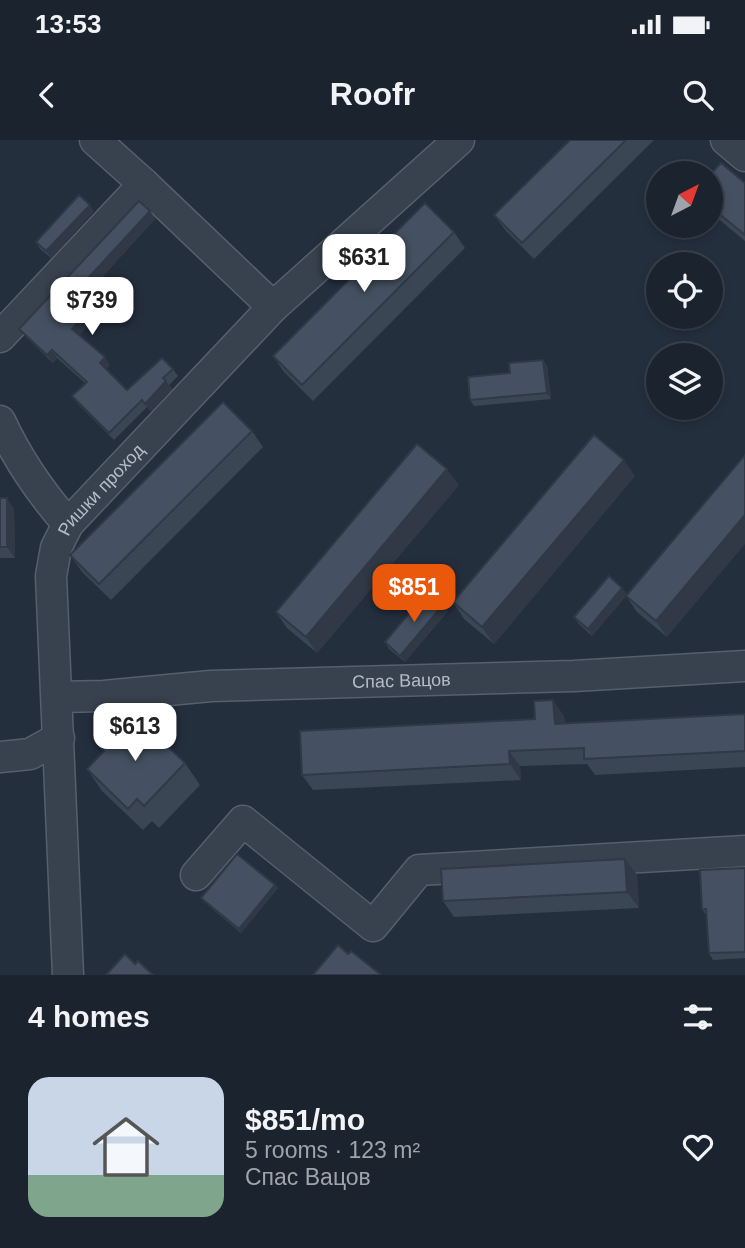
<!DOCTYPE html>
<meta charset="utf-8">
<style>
:root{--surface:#1b232e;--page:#242b36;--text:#f1f3f6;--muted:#a0a4aa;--line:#39404a;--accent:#ea580c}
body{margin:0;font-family:Arial,sans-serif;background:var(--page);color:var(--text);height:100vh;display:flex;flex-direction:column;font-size:26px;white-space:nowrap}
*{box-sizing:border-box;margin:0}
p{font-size:23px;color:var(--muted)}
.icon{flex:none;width:38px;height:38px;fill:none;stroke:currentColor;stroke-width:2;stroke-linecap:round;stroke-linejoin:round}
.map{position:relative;height:835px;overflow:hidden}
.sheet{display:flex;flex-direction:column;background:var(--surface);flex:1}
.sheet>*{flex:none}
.needle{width:46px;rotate:41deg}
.controls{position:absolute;left:646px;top:21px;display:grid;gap:14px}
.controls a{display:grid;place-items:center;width:77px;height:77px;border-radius:50%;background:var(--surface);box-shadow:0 4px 10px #0003,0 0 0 2px var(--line);font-size:35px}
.price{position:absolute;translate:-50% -60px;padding:0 16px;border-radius:14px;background:#fff;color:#222;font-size:23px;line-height:46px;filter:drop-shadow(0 2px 4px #0008)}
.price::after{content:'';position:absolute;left:50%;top:42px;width:21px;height:16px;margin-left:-10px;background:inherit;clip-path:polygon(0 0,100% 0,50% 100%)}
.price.active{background:var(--accent);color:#fff}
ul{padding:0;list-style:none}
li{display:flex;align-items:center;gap:21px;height:175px;padding:0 28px}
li+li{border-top:2px solid var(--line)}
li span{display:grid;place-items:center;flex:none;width:196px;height:140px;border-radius:21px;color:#555}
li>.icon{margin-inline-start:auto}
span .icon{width:84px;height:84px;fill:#fffc;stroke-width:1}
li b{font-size:30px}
h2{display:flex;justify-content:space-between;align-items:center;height:84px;padding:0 28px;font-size:30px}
.status{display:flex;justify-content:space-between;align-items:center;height:49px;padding:0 35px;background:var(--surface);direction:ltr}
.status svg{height:19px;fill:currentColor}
header{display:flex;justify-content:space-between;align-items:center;height:91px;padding:0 28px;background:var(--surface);font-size:32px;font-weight:600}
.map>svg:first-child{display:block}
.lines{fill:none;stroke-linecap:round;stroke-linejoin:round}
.minor-casing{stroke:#565f6c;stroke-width:33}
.minor{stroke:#38414e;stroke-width:30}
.wall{fill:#3b4654}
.shaded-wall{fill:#303945}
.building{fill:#455162;stroke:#303945;stroke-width:2}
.labels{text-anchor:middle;stroke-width:5;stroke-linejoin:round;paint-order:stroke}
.street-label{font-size:18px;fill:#b4bcc9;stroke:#1d2633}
</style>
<div class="status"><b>13:53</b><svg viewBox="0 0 49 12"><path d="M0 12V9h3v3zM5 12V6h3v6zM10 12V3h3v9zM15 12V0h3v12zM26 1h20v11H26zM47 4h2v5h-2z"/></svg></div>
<header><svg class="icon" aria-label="back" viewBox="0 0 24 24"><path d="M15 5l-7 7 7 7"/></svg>Roofr<svg class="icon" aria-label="search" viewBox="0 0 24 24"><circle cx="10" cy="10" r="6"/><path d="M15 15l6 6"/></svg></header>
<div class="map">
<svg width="745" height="835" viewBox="0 0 745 835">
<rect width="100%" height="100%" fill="#242f3e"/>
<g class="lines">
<g class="minor-casing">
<g id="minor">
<path d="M95 0 144 44 273 167"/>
<path d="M726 0 745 16"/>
<path d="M0 197 144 44"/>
<path d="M0 281C18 320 40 352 68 384"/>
<path id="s1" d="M57 557 104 556 211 546 574 536 745 526"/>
<path d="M0 617 30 614 59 598"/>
<path d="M196 735 243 681 373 786 419 730 745 711"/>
<path id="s2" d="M68 835 51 436 56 408 68 384 273 167 459 0"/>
</g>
</g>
<use href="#minor" class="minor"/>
</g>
<path class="wall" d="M570 0H654L534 119 506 91 494 75Z
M710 35 745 43V101L710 72Z
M94 71 51 118 40 109 36 102Z
M150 71 155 79 84 157 99 174 79 195 110 225 106 229 127 250 173 229 178 236 169 245 172 249 151 271 147 267 114 300 78 264 72 256 85 243 57 218 53 223 25 196 19 189Z
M454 92 465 108 313 261 284 232 273 216Z
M543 220 547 226 551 259 474 266 470 260 510 233Z
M252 291 263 307 111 460 82 432 70 415Z
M745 315 667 497 637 472 626 456Z
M635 336 494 504 464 479 453 462Z
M459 345 317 513 287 488 276 472Z
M0 358 14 369 15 418H0Z
M622 448 627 455 592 496 579 484 574 477Z
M448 471 405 522 389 509 385 502Z
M745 574V627L595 635 587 624 520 626 521 640 313 650 302 635 535 579 564 576 565 583Z
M99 606 185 623 200 645 159 688 152 681 143 690 102 651 87 629 103 612Z
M745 728V818L713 820 709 813 706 775 702 769Z
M637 735 639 768 454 777 443 761Z
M275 745 278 748 241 793 203 761 201 758Z"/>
<path class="shaded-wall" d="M90 65 94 71 51 118 46 111Z
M150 71 155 79 83 158 77 150Z
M94 166 99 174 78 196 72 189Z
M52 210 57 218 53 223 47 215Z
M105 217 110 225 105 230 100 223Z
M543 220 547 226 551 259 547 253Z
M166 241 172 249 151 271 145 264Z
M624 320 635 336 494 504 482 487Z
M447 329 459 345 317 513 306 497Z
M7 358 14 369 15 418 7 407Z
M745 375V404L667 497 656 481Z
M622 448 627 455 592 496 588 489Z
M443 465 448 471 405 522 400 516Z
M553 560 564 576 566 599 555 584Z
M509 611 520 626 521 640 510 624Z
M625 719 637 735 639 768 627 752Z
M275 745 278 748 241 793 239 789Z"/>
<path class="building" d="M570 0H626L522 103 494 75Z
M721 23 745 43V95L710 66V35Z
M79 55 90 65 46 111 36 102Z
M139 61 150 71 77 150 94 166 72 189 105 217 100 223 127 250 162 218 173 229 163 238 166 241 145 264 142 260 109 293 72 256 87 242 52 210 47 215 19 189Z
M425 63 454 92 302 245 273 216Z
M543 220 547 253 470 260 468 237 510 233 509 223Z
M223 262 252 291 99 444 70 415Z
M594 295 624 320 482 487 453 462Z
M417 304 447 329 306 497 276 472Z
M745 315V375L656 481 626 456Z
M0 358H7V407H0Z
M609 436 622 448 588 489 574 477Z
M427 452 443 465 400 516 385 502Z
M553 560 555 584 745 574V611L584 619V608L509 611 510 624 302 635 300 591 535 579 534 561Z
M132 572 185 623 144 666 137 659 128 669 87 629 104 611 99 606Z
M237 714 275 745 239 789 201 758Z
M625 719 627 752 443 761 441 729Z
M745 728V812L709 813 706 769H702L700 730Z
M338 805 348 814 351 811 380 834 379 835H313Z
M125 814 135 824 138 821 153 835H106Z"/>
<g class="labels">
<g class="street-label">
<text dy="6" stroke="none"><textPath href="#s2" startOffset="502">Ришки проход</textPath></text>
<text dy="6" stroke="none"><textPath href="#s1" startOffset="345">Спас Вацов</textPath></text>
</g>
</g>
</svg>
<div class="controls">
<a><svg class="needle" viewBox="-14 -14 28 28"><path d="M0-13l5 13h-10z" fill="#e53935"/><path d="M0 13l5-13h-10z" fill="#a0a4aa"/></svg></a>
<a><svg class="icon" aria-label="locate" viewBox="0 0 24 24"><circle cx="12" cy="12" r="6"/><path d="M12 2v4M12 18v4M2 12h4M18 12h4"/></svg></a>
<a><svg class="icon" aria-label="layers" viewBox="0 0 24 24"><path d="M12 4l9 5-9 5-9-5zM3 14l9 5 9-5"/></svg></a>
</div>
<b class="price" style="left:364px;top:154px">$631</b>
<b class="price" style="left:92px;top:197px">$739</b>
<b class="price active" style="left:414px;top:484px">$851</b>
<b class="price" style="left:135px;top:623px">$613</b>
</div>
<section class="sheet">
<h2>4 homes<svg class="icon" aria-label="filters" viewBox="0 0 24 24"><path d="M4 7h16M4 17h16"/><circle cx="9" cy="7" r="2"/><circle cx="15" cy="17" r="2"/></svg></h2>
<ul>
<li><span style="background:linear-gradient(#c9d6e8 70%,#7fa58c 0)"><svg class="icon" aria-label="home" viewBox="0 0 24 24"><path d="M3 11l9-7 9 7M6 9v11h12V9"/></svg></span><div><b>$851/mo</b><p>5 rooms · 123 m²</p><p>Спас Вацов</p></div><svg class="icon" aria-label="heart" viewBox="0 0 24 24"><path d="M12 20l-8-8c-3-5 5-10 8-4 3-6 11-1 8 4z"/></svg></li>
</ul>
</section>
